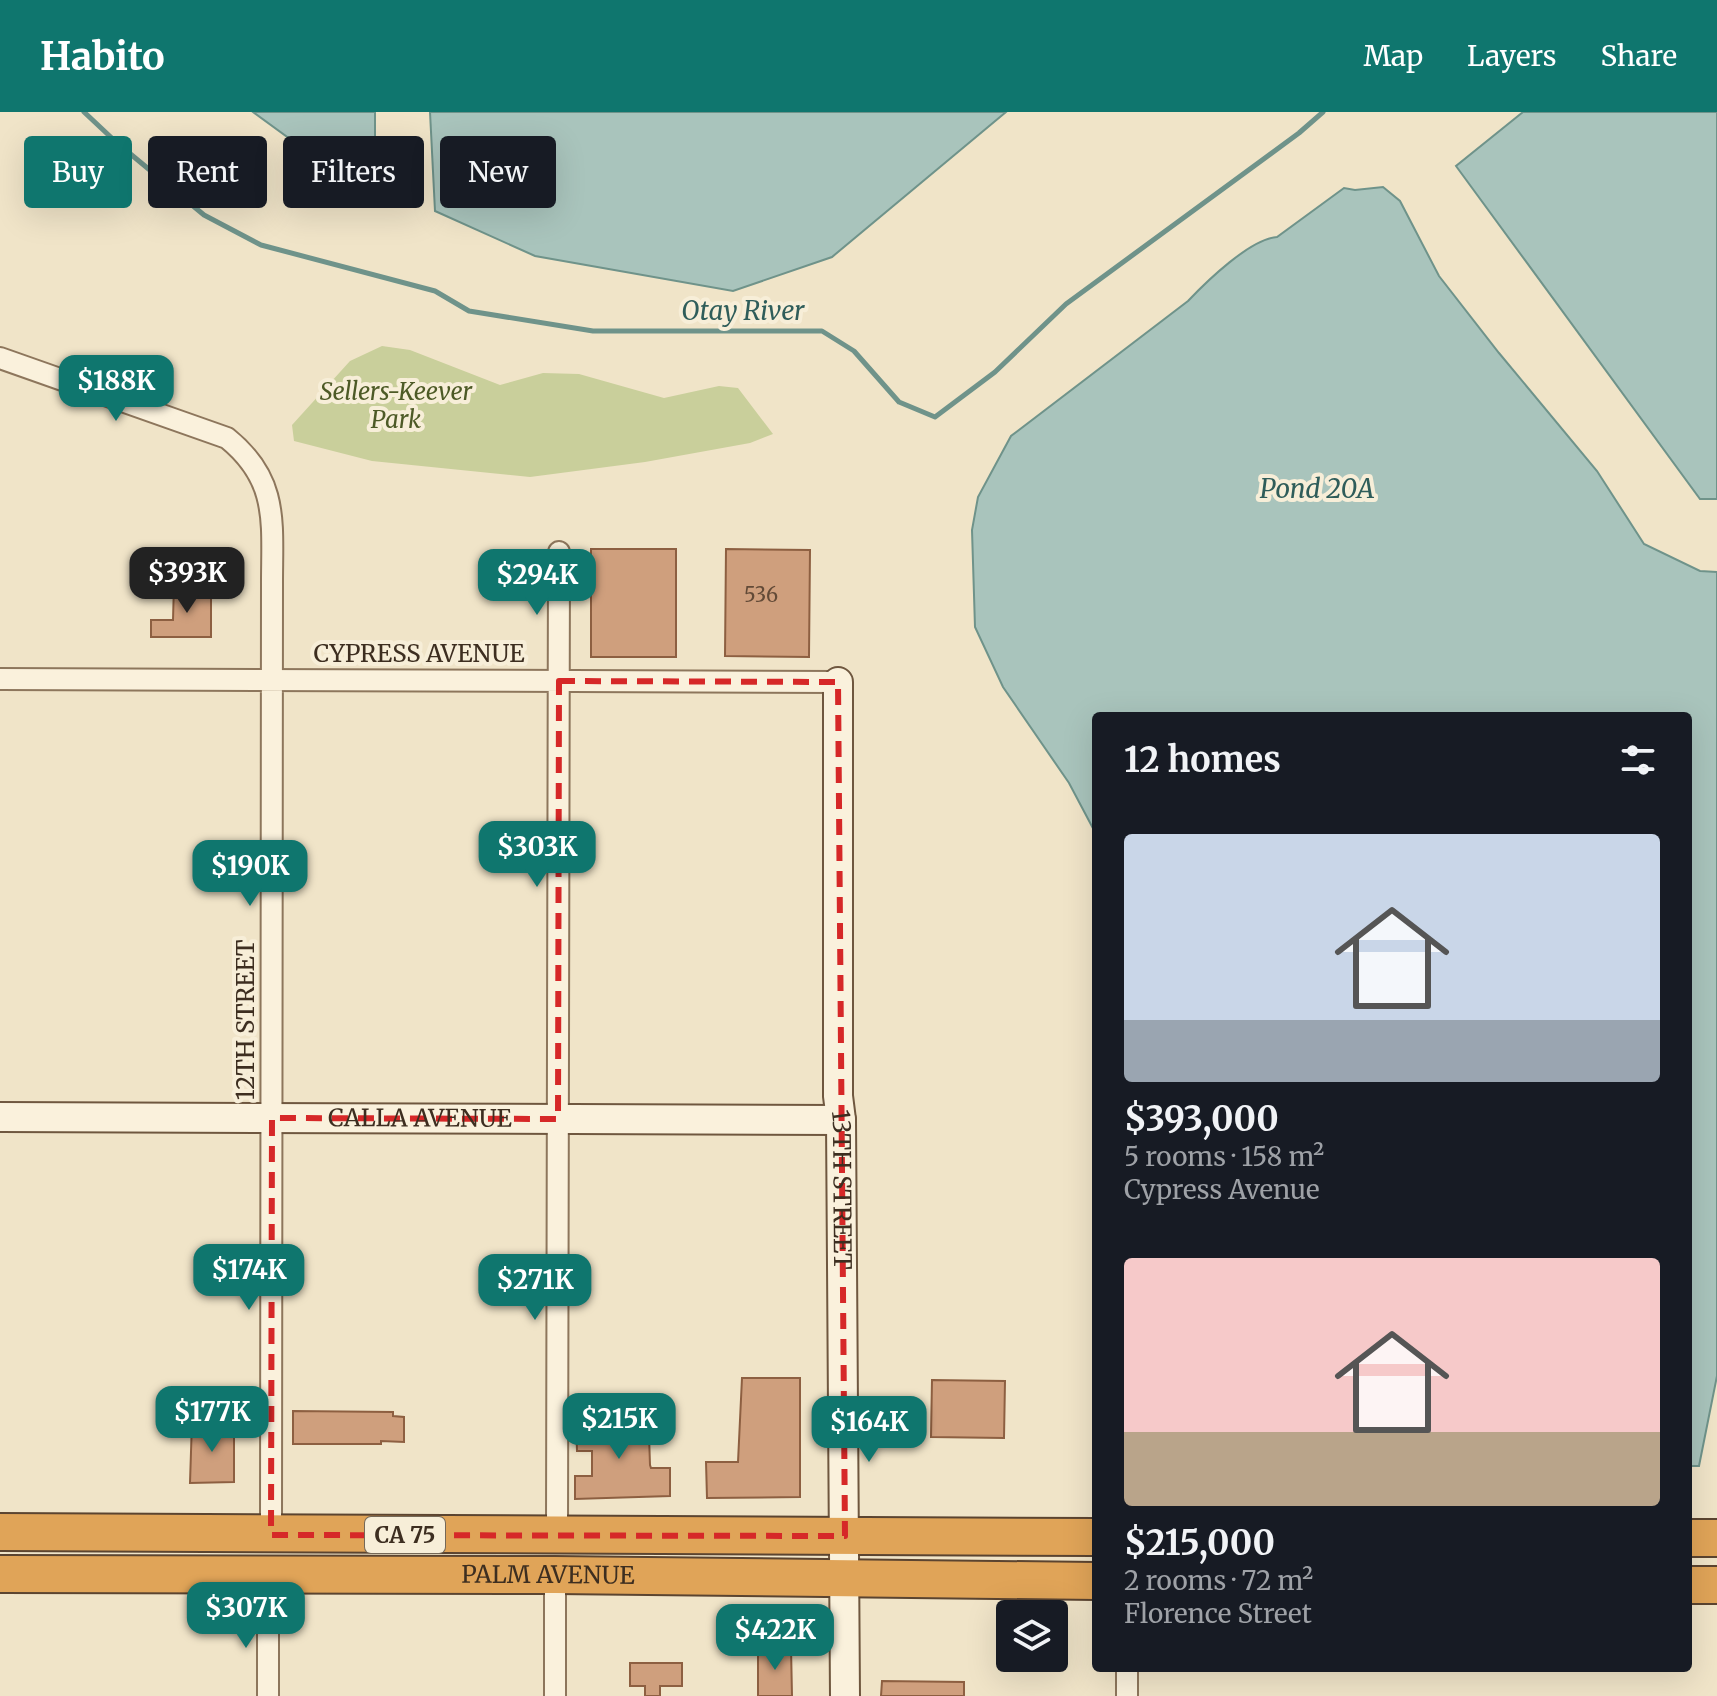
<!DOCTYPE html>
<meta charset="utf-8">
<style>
:root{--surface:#171b24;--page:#242831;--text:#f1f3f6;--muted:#9ea1a6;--accent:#0f766e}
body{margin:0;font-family:Merriweather,serif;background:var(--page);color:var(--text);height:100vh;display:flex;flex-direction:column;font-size:30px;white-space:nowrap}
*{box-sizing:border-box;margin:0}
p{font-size:26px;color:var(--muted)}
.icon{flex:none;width:44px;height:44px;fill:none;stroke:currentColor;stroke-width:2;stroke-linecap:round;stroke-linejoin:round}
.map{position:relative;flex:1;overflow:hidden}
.details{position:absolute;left:1092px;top:600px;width:600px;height:960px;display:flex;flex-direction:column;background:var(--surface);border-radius:8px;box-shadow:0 8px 32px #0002}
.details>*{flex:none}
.guide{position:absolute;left:24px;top:24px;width:760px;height:72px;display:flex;gap:16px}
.tools{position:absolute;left:996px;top:1488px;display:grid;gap:16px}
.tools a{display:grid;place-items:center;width:72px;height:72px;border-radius:8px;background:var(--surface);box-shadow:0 8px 32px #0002;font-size:40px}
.price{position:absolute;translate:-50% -68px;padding:0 18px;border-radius:16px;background:var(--accent);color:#fff;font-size:26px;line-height:52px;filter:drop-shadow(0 2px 4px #0008)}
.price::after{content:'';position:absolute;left:50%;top:48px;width:24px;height:18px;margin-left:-12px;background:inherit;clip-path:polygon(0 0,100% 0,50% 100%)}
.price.current{background:#222;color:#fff}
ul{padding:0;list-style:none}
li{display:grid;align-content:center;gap:16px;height:424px;padding:0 32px}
li span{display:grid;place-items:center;height:248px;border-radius:8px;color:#555}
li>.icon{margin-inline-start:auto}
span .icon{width:144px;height:144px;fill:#fffc;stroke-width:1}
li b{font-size:34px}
h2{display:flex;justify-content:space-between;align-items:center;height:96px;padding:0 32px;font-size:34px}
.pill{padding:0 28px;border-radius:8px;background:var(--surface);box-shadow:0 8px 32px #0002;font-size:28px;line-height:72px}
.pill.current{background:var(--accent);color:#fff}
header{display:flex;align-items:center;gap:48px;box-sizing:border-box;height:112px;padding:0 40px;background:var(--accent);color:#fff}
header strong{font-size:38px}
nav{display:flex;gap:44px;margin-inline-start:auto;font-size:28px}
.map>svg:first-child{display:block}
.green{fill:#c9cf9b}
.water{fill:#a9c4bc;stroke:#6f938a;stroke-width:2}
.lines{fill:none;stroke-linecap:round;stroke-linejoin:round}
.stream{stroke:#6f938a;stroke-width:5}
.building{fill:#cf9f7d;stroke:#8d5f41;stroke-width:2}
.street-casing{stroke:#8d765c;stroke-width:24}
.secondary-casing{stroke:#6f573f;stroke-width:32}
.highway-casing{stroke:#5b4430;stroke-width:40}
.street{stroke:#faf1dc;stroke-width:20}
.secondary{stroke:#faf1dc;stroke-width:28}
.highway{stroke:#e0a458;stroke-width:36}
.marked{fill:none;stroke:#d62828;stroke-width:6;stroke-dasharray:16 10;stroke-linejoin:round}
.labels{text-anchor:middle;stroke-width:8;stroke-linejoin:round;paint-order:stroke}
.number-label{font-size:20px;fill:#624a37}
.shield{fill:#f7eed8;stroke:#756857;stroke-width:2}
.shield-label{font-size:22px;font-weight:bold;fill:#3d2e20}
.park-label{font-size:24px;font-style:italic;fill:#4d5a26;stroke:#f7eed8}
.street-label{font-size:24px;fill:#3d2e20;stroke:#f7eed8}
.water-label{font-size:26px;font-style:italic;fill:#2f5d5a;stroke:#f7eed8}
</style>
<header>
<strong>Habito</strong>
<nav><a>Map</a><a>Layers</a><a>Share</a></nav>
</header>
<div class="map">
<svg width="1717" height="1584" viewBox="0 0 1717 1584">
<rect width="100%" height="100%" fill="#f0e4c8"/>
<path class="green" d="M382 234 410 238 500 273 543 261 579 262 664 286 719 274 738 276 773 322 750 331 645 350 530 365 372 349 294 329 292 313 350 249Z"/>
<path class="water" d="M253 0H375V89Z
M430 0H1006L832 145 733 179 535 144 435 99Z
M1523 0H1717V387H1700L1456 54Z
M1383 75 1400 89 1439 164 1499 241 1597 359 1644 432 1700 459 1717 460V1264L1699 1354H1688V604H1096V722L1069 671 1003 575 975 515 972 418 978 385 1011 324 1188 189C1206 170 1250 127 1277 125L1344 76 1355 78Z"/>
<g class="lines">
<path class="stream" d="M84 0 116 30 204 103 261 133 435 179 469 199 593 219H822L854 239 899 290 935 305 995 260 1066 192 1299 21 1323 0"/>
</g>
<path class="building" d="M591 437H676V545H591Z
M726 437 810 438 809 545 725 544Z
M174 472H189V476H211V525H151V508H173Z
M742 1266H800V1385L707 1386 706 1350H738Z
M932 1268 1005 1269 1004 1326 931 1325Z
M293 1299 393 1300V1304L404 1305V1330L381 1329V1332H293Z
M617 1303H645V1323H649L650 1353 651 1356H670V1384L575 1387V1364H592V1339H577L576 1309 617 1308Z
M192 1309H216V1318H234V1370L190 1371Z
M791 1535 792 1584H758V1536Z
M630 1551H682V1574H660V1584H645V1574H630Z
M882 1569 964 1570V1584H881Z"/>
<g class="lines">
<g class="street-casing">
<path id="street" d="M0 246 227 326C279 368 272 410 272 471L271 1423
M0 567 838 570
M557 1422 559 440
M555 1463V1584
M1127 1556V1584
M268 1584V1463"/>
</g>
<g class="secondary-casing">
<g id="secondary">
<path id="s1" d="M838 570V984L841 1008 845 1584"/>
<path id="s2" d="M0 1005 841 1008"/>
</g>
</g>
<g class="highway-casing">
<g id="highway">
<path d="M0 1420 1096 1425"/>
<path d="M1688 1426H1717"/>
<path id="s3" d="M0 1462 555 1463 1096 1469"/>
<path d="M1688 1473H1717"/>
</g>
</g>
<use href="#street" class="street"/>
<use href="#secondary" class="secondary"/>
<use href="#highway" class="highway"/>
</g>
<path class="marked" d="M559 569 838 570 845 1424 271 1423 272 1006 558 1007Z"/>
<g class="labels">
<g class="number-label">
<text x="761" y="490">536</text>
</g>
<rect class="shield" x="365" y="1405" width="80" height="36" rx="6"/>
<g class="shield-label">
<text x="405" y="1431">CA 75</text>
</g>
<g class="park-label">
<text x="396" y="288">Sellers-Keever<tspan x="396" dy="28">Park</tspan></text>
</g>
<g class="street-label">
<text x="419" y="550">CYPRESS AVENUE</text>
<text transform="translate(246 908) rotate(-90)" y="8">12TH STREET</text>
<text dy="8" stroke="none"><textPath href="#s2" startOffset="420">CALLA AVENUE</textPath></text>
<text dy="8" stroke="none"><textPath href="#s1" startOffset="508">13TH STREET</textPath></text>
<text dy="8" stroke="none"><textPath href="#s3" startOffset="548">PALM AVENUE</textPath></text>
</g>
<g class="water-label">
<text x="743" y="208">Otay River</text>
<text x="1317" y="386">Pond 20A</text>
</g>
</g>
</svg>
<div class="tools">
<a><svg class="icon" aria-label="layers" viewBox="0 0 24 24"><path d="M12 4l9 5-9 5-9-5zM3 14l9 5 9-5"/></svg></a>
</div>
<b class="price" style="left:116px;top:311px">$188K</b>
<b class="price current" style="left:187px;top:503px">$393K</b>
<b class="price" style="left:537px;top:505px">$294K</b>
<b class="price" style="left:537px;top:777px">$303K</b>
<b class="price" style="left:250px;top:796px">$190K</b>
<b class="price" style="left:249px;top:1200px">$174K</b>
<b class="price" style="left:535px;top:1210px">$271K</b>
<b class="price" style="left:212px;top:1342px">$177K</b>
<b class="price" style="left:619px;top:1349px">$215K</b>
<b class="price" style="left:869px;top:1352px">$164K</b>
<b class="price" style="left:246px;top:1538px">$307K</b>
<b class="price" style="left:775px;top:1560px">$422K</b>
<div class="guide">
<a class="pill current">Buy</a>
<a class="pill">Rent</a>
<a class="pill">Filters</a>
<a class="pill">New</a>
</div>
<section class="details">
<h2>12 homes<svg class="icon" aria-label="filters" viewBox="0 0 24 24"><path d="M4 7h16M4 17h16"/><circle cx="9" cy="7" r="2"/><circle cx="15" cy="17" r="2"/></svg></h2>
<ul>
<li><span style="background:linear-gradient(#c9d6e8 75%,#9aa5b1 0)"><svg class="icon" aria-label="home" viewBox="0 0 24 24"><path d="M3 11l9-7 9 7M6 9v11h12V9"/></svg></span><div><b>$393,000</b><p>5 rooms · 158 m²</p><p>Cypress Avenue</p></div></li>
<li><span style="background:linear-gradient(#f6c9c9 70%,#b9a48a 0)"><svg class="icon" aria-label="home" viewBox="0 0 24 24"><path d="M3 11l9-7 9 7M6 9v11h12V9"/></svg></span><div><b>$215,000</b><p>2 rooms · 72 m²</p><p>Florence Street</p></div></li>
</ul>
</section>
</div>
